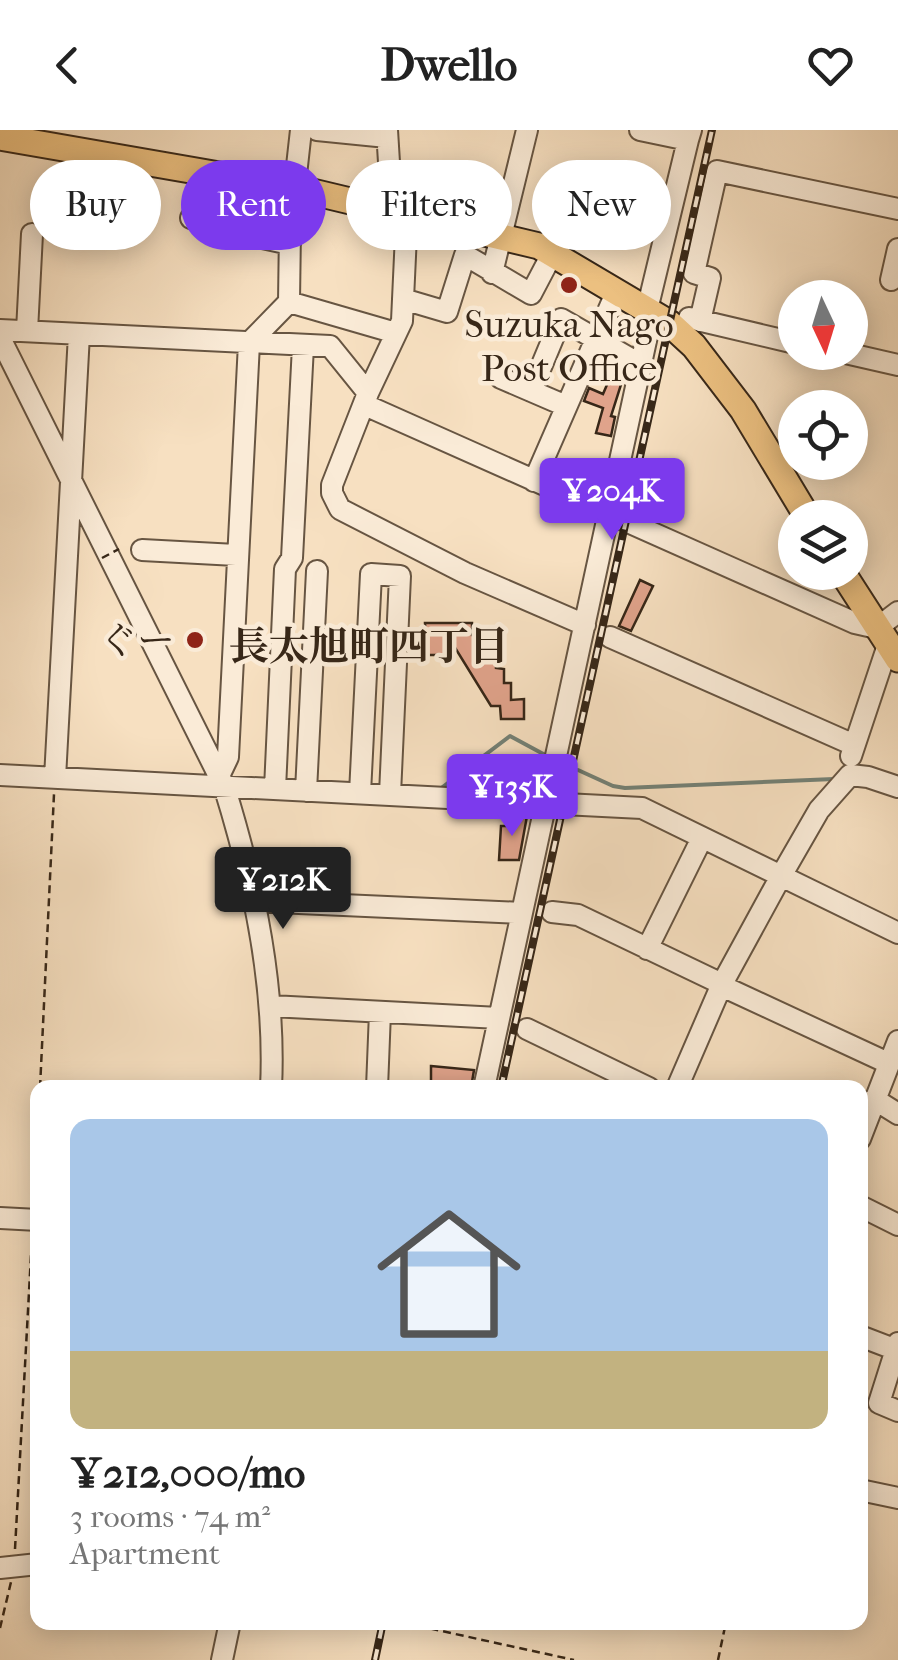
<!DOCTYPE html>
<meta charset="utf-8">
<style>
:root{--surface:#fff;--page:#f6f6f6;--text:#222;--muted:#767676;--accent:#7c3aed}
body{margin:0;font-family:"IM FELL French Canon","Noto Serif JP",serif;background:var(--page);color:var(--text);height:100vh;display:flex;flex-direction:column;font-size:38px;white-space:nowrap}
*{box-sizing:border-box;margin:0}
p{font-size:32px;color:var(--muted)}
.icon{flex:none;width:55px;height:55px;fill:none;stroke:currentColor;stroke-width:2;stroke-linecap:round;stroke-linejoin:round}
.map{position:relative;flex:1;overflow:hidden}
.details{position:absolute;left:30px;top:950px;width:838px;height:550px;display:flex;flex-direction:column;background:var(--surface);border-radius:20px;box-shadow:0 5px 25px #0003}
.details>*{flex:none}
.top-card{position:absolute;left:30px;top:30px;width:840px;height:90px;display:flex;gap:20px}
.needle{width:65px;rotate:176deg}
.buttons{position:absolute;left:778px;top:150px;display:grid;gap:20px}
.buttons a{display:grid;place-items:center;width:90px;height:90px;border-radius:50%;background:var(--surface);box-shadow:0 5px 25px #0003;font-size:50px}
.price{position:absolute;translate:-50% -85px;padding:0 22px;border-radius:10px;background:var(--accent);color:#fff;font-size:32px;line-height:65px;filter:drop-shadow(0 2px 5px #0008)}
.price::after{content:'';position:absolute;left:50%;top:60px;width:30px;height:22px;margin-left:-15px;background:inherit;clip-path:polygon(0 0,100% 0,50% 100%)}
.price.selected{background:#222;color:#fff}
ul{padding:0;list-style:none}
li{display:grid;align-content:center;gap:20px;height:530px;padding:0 40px}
li span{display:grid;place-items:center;height:310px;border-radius:20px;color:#555}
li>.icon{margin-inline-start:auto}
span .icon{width:180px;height:180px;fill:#fffc;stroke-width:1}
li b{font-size:42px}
.tag{padding:0 35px;border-radius:45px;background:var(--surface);box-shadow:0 5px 25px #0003;font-size:35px;line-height:90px}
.tag.selected{background:var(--accent);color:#fff}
header{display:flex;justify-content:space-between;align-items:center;height:130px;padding:0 40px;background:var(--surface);font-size:45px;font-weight:700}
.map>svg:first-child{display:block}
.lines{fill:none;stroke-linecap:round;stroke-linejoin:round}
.stream{stroke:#748176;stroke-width:4}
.building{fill:#e0a38b;stroke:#372718;stroke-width:2.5}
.minor-casing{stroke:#675542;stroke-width:24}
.major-casing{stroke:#372718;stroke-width:29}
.path{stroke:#372718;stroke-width:2.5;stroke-dasharray:8 5;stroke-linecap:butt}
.minor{stroke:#faebd7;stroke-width:20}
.major{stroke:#ecc080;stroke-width:25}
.rail-casing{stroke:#372718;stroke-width:8}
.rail{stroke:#faebd7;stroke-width:4;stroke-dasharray:11;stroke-linecap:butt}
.path-bridge{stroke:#372718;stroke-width:2.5;stroke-dasharray:8 5;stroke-linecap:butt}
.poi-dot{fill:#8f2418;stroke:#faebd7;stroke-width:4}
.labels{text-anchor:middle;stroke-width:9;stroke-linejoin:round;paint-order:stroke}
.poi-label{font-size:38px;fill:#372718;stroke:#faebd7}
.neighbourhood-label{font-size:40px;font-weight:bold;fill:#372718;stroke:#faebd7}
</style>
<header><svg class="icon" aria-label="back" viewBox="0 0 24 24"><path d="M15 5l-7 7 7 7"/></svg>Dwello<svg class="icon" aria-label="heart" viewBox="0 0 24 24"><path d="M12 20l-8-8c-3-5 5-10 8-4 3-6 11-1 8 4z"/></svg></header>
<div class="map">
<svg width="898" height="1530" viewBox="0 0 898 1530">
<rect width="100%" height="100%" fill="#f7e0c1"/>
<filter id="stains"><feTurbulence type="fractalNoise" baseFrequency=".002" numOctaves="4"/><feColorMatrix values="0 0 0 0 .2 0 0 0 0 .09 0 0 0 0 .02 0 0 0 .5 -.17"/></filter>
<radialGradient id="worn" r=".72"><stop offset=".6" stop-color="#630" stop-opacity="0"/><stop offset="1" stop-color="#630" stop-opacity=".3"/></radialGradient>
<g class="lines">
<path class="stream" d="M578 640 613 656 625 658 834 649
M440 659 510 606 547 626"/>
</g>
<path class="building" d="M638 47 655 51 654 59 662 60 658 77 632 71Z
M615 236 625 242 611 286 615 287 611 306 596 303 603 278 584 271 589 258 603 264Z
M640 450 653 456 631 501 619 496Z
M425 493H472V505H478L477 514H487L486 523H496V538L504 539V553H511V570L524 569V589H501L500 576H491L446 503 447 525H426Z
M514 685 527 686 519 730H499L501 696H513Z
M431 936 474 940 471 958 431 952Z"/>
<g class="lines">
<g class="minor-casing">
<path id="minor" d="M317 0 387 7
M387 0 392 81
M640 0 688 10 691 0
M407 83 402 191 368 263 332 355V363L340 379 465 443 585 495
M191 88 234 102 290 114
M492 143 527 0
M891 150 898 119
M403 169 447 182 465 125 531 164 552 124
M289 172 396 203
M647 180 688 10
M689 188 795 213
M700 191 710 148 694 143 717 41 898 79
M0 200 330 216 368 263
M27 201 32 104
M0 208 224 656C254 752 276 857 271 958
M841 222 898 235
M501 248 566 276
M531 261 561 189 643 236
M365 275 855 493 877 498 898 482
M534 351 616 163
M142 420 236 425
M610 507 854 615
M851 626 888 515
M0 645 642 678 898 803
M219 646 228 627 249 213 289 172 290 99 301 0
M55 648 79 204
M275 659 285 439 292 428 303 216
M306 661 317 441
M360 663 371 444 400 446 390 664
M252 771 522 783
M552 782 578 785 722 854
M647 819 702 708
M722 856 888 933
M271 876 499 888
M527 899 649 958
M377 958 380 882
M484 958 652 183
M677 958 722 854 781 746 819 680 850 645 868 647 898 657
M874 969 898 984
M860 1009 898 911
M860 1076 898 1095
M0 1088 38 1090
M860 1206 894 1219
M898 1213 879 1273 898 1281
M860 1360 898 1368
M0 1438 38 1434
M222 1530 230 1492"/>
</g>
<g class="major-casing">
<path id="major" d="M0 7 300 59 539 116 669 193 694 216 743 280 808 388
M842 442 898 529"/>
</g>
<path class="path" d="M40 958 54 664
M34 1074 38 1001
M15 1419 32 1107
M405 1493 574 1530
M0 1498 11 1452
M718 1530 726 1492"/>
<use href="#minor" class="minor"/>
<use href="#major" class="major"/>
<g class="rail-casing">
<path id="rail" d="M501 958 712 0
M375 1530 383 1492"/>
</g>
<use href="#rail" class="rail"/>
<path class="path-bridge" d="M102 428 119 419"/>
</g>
<g class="poi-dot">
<circle cx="569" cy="155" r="10"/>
<circle cx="195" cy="510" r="10"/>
</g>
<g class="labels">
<g class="poi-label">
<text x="569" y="207">Suzuka Nago<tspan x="569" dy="44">Post Office</tspan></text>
<text x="175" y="523" text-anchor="end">ぐー</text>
</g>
<g class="neighbourhood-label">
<text x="369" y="530">長太旭町四丁目</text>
</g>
</g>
<rect width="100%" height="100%" filter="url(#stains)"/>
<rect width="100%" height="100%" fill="url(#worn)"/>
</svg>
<div class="buttons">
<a><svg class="needle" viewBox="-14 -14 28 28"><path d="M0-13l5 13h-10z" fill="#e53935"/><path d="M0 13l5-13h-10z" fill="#767676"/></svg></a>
<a><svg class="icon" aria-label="locate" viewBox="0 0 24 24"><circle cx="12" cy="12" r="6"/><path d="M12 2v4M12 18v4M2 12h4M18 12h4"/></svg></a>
<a><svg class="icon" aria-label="layers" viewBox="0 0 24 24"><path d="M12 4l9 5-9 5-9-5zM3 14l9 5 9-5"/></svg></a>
</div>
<b class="price" style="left:612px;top:413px">¥204K</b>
<b class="price" style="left:512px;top:709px">¥135K</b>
<b class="price selected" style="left:283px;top:802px">¥212K</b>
<div class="top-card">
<a class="tag">Buy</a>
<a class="tag selected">Rent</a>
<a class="tag">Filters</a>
<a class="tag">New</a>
</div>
<section class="details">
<ul>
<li><span style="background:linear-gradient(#a9c7e8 75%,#c2b280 0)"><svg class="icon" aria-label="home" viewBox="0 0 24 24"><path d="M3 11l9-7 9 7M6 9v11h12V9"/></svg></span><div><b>¥212,000/mo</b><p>3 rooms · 74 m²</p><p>Apartment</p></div></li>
</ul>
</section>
</div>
